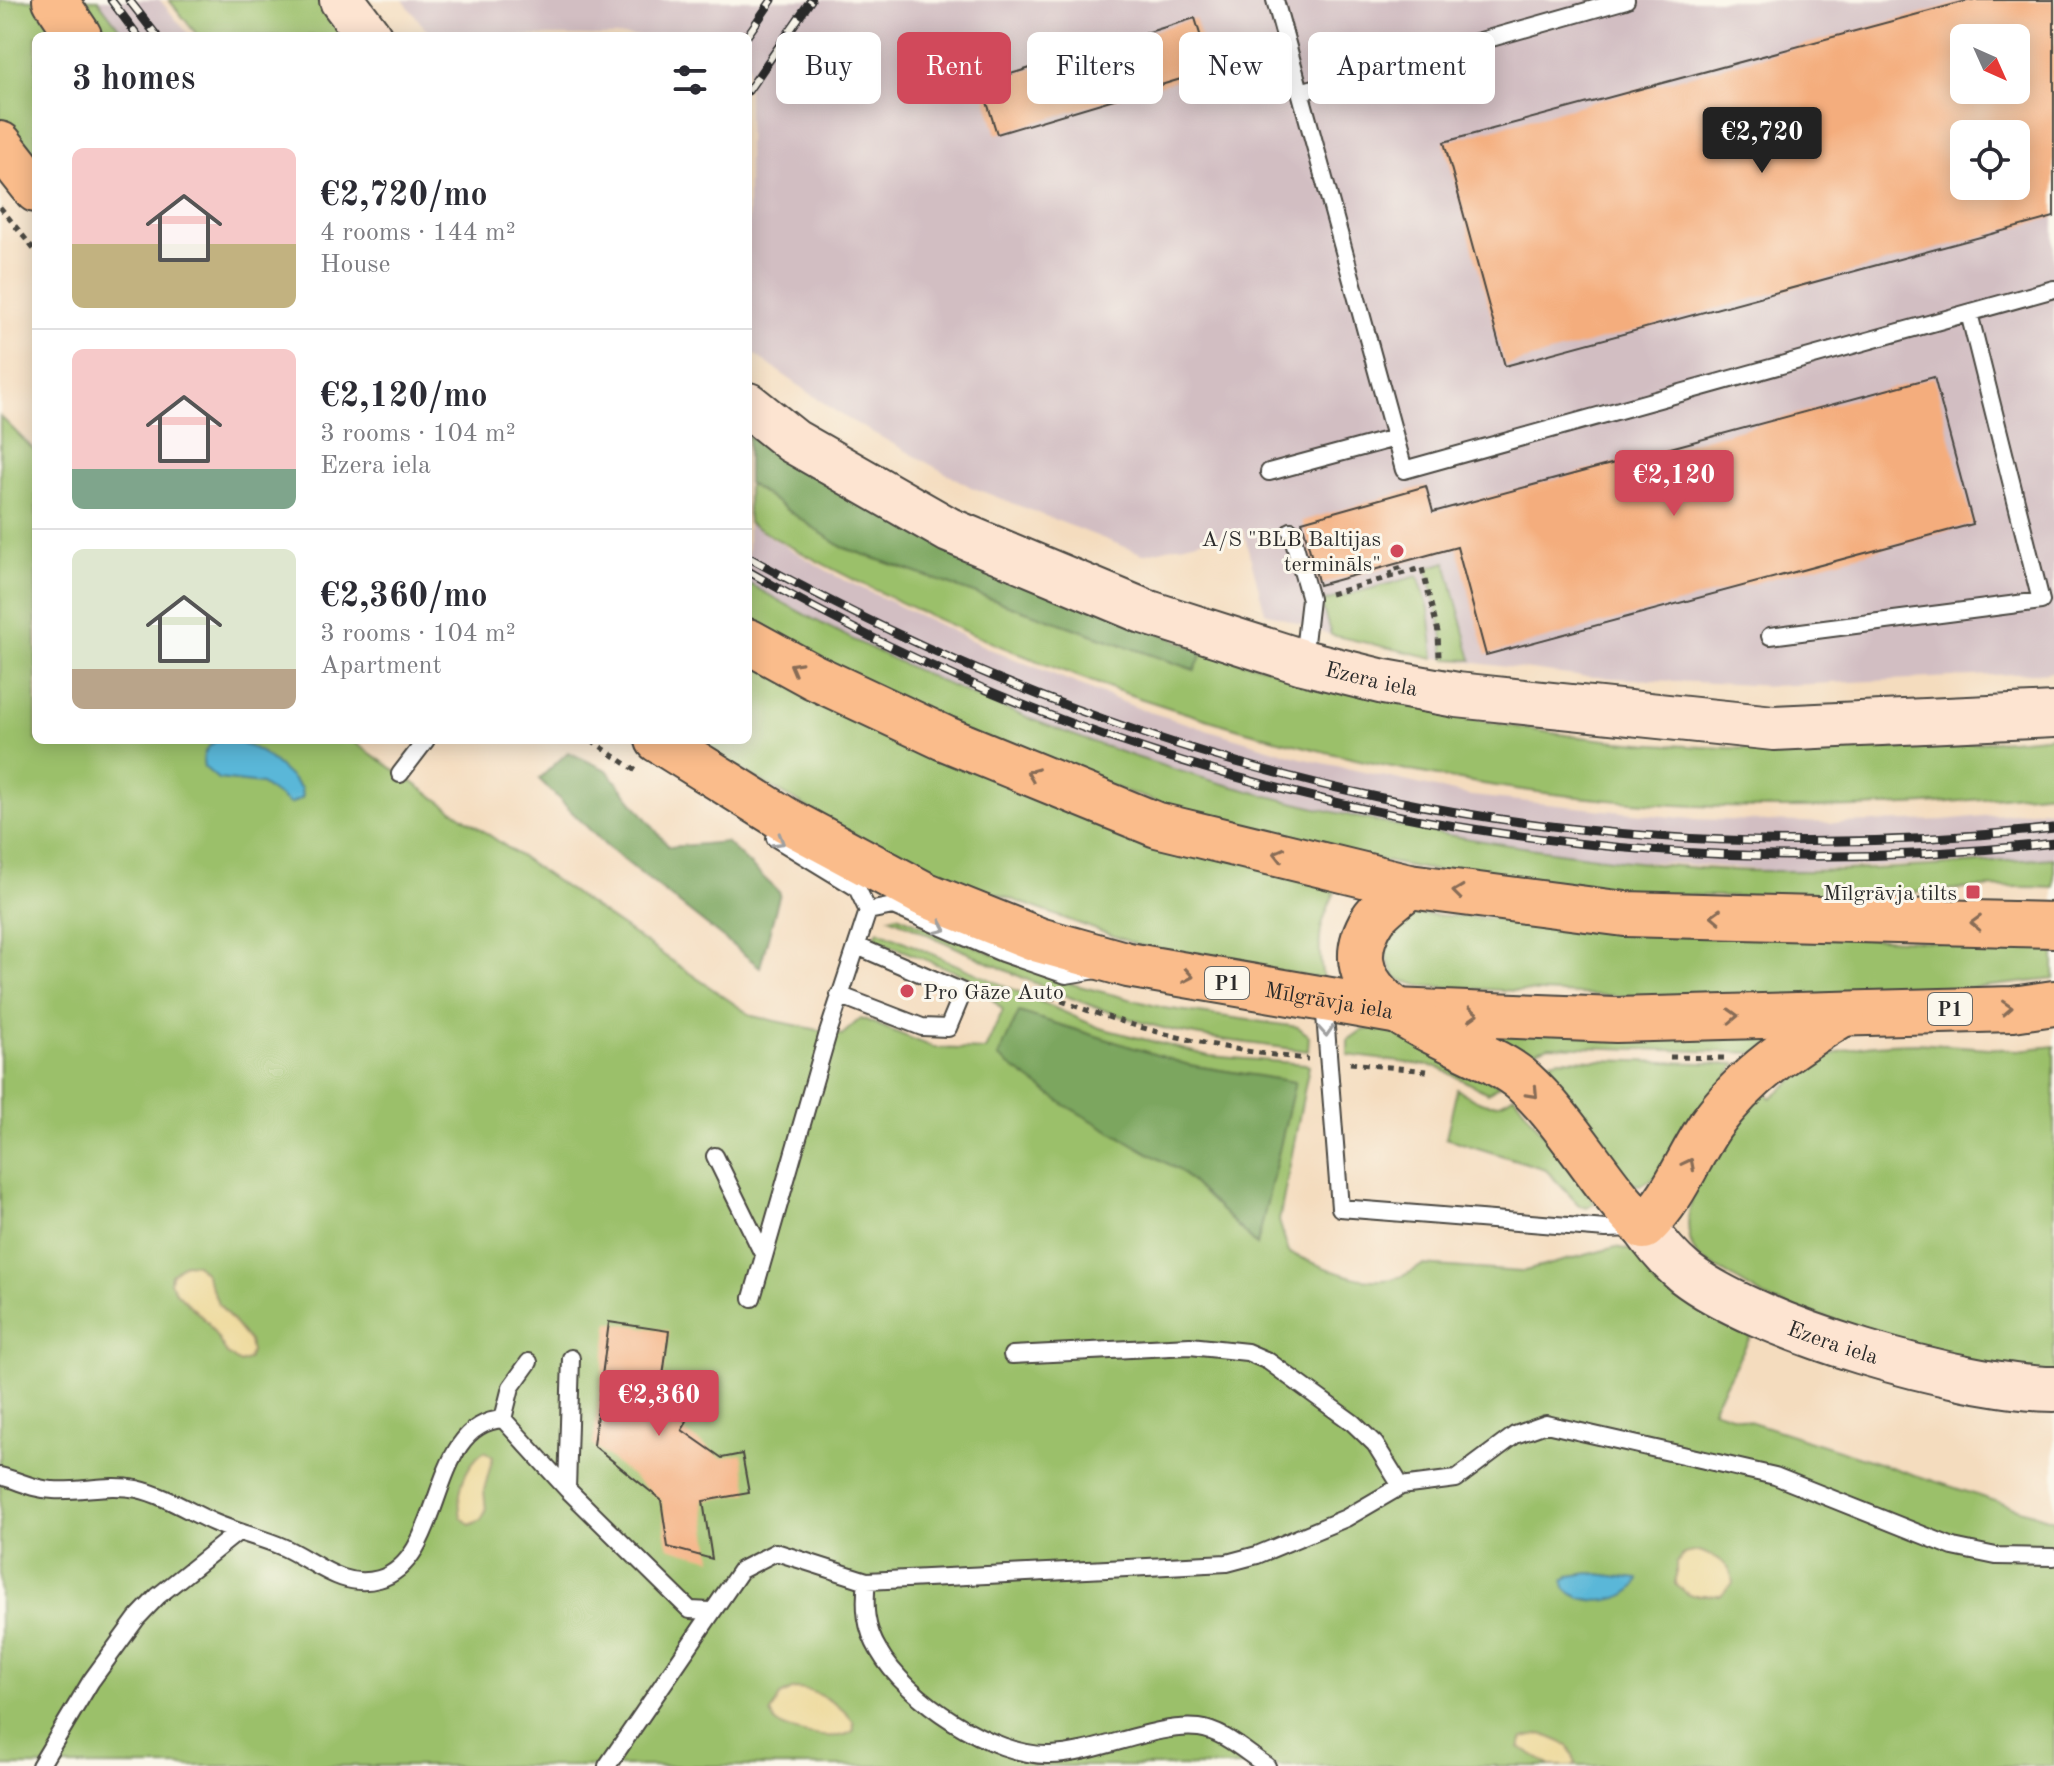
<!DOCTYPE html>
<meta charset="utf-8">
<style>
:root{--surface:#fff;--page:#f2f2f3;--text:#2b2b33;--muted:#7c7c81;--line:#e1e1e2;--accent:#d1495b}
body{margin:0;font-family:"Old Standard TT",serif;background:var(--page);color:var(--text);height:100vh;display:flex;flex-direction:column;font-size:30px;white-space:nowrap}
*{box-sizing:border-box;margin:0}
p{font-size:26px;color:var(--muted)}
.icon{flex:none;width:44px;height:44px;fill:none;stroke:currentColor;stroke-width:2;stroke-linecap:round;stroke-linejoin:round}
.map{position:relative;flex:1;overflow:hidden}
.sheet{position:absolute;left:32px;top:32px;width:720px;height:712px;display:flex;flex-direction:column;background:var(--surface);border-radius:12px;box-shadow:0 4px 20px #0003}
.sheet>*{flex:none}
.top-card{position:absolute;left:776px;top:32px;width:760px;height:72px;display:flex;gap:16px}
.needle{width:52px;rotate:135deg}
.tools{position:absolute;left:1950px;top:24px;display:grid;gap:16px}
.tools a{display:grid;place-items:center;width:80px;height:80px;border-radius:12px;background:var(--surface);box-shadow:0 4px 20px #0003;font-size:40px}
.price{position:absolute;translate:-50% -68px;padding:0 18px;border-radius:8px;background:var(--accent);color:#fff;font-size:26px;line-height:52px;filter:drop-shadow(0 2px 4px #0008)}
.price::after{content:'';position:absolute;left:50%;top:48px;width:24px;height:18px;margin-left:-12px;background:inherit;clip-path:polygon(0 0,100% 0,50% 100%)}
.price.selected{background:#222;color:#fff}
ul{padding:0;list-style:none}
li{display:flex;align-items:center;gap:24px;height:200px;padding:0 40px}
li+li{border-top:2px solid var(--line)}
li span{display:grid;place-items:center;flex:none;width:224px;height:160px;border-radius:12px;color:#555}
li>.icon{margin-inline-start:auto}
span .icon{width:96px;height:96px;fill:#fffc;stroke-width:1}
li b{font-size:34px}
h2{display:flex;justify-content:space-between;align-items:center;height:96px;padding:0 40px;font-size:34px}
.tag{padding:0 28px;border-radius:12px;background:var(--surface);box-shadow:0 4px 20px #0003;font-size:28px;line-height:72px}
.tag.selected{background:var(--accent);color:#fff}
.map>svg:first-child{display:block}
.industrial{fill:#d2bec2;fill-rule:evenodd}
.green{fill:#9bc06b;stroke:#63764b;stroke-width:2;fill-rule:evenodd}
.forest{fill:#7ca65f;stroke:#546845;stroke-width:2}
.sand{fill:#eeda9e;stroke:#8c8264;stroke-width:2}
.water{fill:#5ab7d8;stroke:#427182;stroke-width:2}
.building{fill:#f4ad7d;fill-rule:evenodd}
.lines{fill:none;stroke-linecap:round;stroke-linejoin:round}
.lane-casing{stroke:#494641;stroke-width:20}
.secondary-casing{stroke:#494641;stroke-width:48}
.primary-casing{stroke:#494641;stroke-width:48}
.path{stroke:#494641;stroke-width:5;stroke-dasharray:6 6;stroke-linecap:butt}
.lane{stroke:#fff;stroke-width:16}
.secondary{stroke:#fde4d1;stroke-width:44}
.primary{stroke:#fabc8b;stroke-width:44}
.rail-casing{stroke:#2b2b2b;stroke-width:9}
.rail{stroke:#fbf7ec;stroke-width:6;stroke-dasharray:18;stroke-linecap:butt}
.oneway{stroke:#886c56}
.oneway2{stroke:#a0a0a0}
.poi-dot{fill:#d1495b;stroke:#fbf7ec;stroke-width:3}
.labels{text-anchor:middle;stroke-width:6;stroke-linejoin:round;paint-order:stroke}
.shield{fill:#fbf7ec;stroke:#696865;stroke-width:2}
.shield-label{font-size:20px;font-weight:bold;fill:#2b2b2b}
.poi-label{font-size:22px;fill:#2b2b2b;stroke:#fbf7ec;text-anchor:end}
.street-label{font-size:22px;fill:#2b2b2b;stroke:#fbf7ec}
</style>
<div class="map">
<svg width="2054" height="1766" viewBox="0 0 2054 1766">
<rect width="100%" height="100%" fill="#fbf7ec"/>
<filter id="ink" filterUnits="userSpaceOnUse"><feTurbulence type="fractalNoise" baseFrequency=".0125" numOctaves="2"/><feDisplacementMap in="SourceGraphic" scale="16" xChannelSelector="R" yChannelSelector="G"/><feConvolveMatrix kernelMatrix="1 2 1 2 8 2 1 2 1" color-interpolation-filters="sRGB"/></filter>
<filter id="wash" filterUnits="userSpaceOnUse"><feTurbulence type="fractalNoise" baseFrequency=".006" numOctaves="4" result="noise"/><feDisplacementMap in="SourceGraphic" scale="32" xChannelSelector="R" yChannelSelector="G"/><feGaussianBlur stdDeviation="1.8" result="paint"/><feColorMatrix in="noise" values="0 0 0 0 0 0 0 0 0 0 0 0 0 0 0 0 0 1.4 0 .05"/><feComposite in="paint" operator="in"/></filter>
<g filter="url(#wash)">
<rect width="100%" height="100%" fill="#f4dcbe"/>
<path class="industrial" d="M98 0H160L190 36H125Z
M403 0H2054V672L1771 686 1576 676 1430 657 1331 635 1265 612 1243 530 1143 554 971 487 841 415 748 350V36H431ZM1964 38H2016V90H1964ZM1964 134H2016V186H1964Z
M748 524 836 576 992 650 1143 710 1301 758 1472 796 1691 819 1840 823 1943 820 2054 809V858L1779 871 1614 859 1441 836 1321 811 1180 774 1029 721 866 647 748 583Z"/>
<path class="green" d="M0 0H33L58 36H36V166L0 117Z
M74 0H98L125 36H98Z
M169 0H319L346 36H198Z
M0 416 36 452V740H351L752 1016 842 1035 861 1018 935 1048 985 1050 1003 1010 971 978 874 939 878 930 1100 1028 1209 1056 1305 1064 1309 1066 1279 1221 1289 1253C1334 1270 1378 1298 1422 1265L1521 1272 1616 1247 1630 1250 1662 1277 1754 1330 1712 1409 2054 1520V1766H0ZM1189 1065 1294 1082 1257 1245 1180 1171 1065 1105Z
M748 483 842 547 1194 670 1203 652C1336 684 1470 726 1606 740 1756 755 1905 751 2054 736V792C2004 796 1954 803 1905 805 1823 809 1740 809 1659 804 1349 784 1017 677 748 523Z
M1446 562 1472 660 1445 659 1442 630 1427 568Z
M1418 576 1429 609 1434 658 1331 635 1321 602Z
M748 583C1000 728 1263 813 1551 851 1626 861 1705 872 1782 871 1872 871 1963 864 2054 858V888C1993 884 1932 892 1871 895 1796 898 1721 897 1646 894 1406 884 1169 816 948 725 880 696 814 657 748 623Z
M748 659 1337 888C1319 924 1316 938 1323 979L1141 946 1000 895 925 875 690 740H748Z
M1412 914 2054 948V979L1919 994 1753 1003 1422 986 1397 979C1378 948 1379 931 1412 914Z
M897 915 1064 982 1164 1008 1298 1027 1309 1036 1308 1051C1266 1045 1222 1041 1180 1032 1079 1010 984 959 890 917Z
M1466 1025 1784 1033 1758 1053 1549 1046 1532 1052 1521 1064Z
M1378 1027 1400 1031 1499 1085 1488 1093 1437 1067 1348 1055V1040L1361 1031Z
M1916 1043 2018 1050 2054 1046V1375L1972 1363 1773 1302 1697 1256C1664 1201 1731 1131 1763 1089L1771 1098C1829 1049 1842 1045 1916 1043Z
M1560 1059 1736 1064 1659 1176 1641 1185 1631 1184 1535 1071 1545 1062Z
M1457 1089C1478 1102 1492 1112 1514 1095L1595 1203 1587 1208 1580 1206 1545 1169 1446 1138Z"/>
<path class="forest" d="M748 435 803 471 1203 652 1195 670 842 547 748 483Z
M568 752 607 770 669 847 726 842 780 893 760 967 606 846 539 779Z
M1019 1012 1189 1065 1295 1082 1257 1245 1180 1171 1065 1105 998 1057Z"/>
<path class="sand" d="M185 1263 196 1264 205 1273 218 1303 249 1341 251 1352 248 1360 240 1363 227 1354 208 1323 176 1292 170 1282 171 1274Z
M484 1451 493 1457 484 1490 486 1511 481 1520 470 1525 461 1517C456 1492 464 1467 484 1451Z
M1699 1551C1716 1557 1732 1563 1733 1583L1721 1595H1689L1676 1585V1563L1684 1554Z
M794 1689C815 1689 840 1704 853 1721L854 1730C841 1743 791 1733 776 1723L771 1713 780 1696Z
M1542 1734 1568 1745 1577 1766H1551L1519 1747 1523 1738Z"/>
<path class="water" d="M218 740C255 740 275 762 301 788L302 798 290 804 261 784 218 779 204 767C201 755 207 746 218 740Z
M1589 1573 1639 1579C1632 1604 1583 1608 1565 1588L1564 1581 1569 1576Z"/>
<g id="blocks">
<path class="building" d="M1970 0H2054V217L1505 366 1444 142ZM1964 38H2016V90H1964ZM1964 134H2016V186H1964Z
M1195 18 1211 70 997 134 981 83Z
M1934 377 1973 524 1486 655 1457 547 1319 585 1302 521 1426 486 1433 512Z
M609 1322 669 1331 660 1399 687 1422 682 1430 722 1458 742 1454 749 1493 703 1501 712 1559 668 1547 661 1500 593 1445Z"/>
</g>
</g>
<g filter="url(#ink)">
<use href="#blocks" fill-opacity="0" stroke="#494641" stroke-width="2"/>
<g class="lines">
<g class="lane-casing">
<path id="lane" d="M1275 0 1404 470 2054 289
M1300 92 1626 0
M1269 472 1395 438
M1291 531 1310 599 1303 660
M1770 636 2041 601 1969 313
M400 774 426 740
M868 911 893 906 1002 953 1066 975 1097 970
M839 995 922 1027 948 1028 963 992 857 946
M1324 1002 1340 1208 1606 1229 1637 1228
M715 1156 764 1256
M752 1298 828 1033 868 911 857 888 775 838
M1012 1355 1190 1346 1247 1352 1268 1361 1353 1423 1375 1444 1401 1486
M503 1419 567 1489 690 1610 711 1611
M0 1476C18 1480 34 1490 53 1490 82 1492 107 1483 137 1489 164 1495 190 1512 215 1523 236 1532 258 1537 278 1545 312 1558 340 1590 379 1579 447 1559 427 1424 503 1419L511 1387 529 1362
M567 1489 571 1358
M867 1581 1227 1563 1257 1555 1346 1518 1401 1486 1456 1479 1515 1435 1546 1424 1775 1476 1953 1547 1996 1556 2054 1557
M40 1766 91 1681 137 1618 158 1596 238 1532
M607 1766 741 1570 776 1552 867 1581C864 1606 865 1628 879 1651 906 1699 993 1757 1050 1755 1098 1754 1155 1723 1199 1728 1224 1731 1246 1753 1267 1766"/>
</g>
<g class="secondary-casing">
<g id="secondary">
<path d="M342 0 369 36"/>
<path id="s1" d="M748 405 793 441 949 530 1143 611 1303 662 1384 682 1457 695 1774 728 2054 715"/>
<path id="s2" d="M1644 1227C1656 1244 1669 1260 1685 1273 1757 1329 1962 1388 2054 1389"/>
</g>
</g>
<g class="primary-casing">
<g id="primary">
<path d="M55 0 79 36"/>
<path d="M0 144 36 190"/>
<path d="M748 641 812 676 944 738 1157 825 1409 886 1625 914 2054 925"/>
<path id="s3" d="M658 740 786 820 924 894 1039 940 1128 965 1394 1011 1616 1020 2013 1009 2054 1003"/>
<path d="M1409 886C1398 896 1381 907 1373 919 1316 1011 1477 1039 1523 1081 1570 1124 1599 1183 1644 1227 1677 1194 1686 1161 1711 1124 1746 1075 1793 1044 1843 1014"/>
</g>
</g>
<path class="path" d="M0 207 36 252
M1392 577 1390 571 1402 567 1400 563
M1330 594 1422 568 1438 632 1439 657
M591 740 638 772
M1039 992C1125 1027 1215 1050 1308 1059
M1670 1057 1724 1058
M1350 1063 1427 1071"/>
<use href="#lane" class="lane"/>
<use href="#secondary" class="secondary"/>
<use href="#primary" class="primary"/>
<g class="rail-casing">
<path id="rail" d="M111 0 138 36
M129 0 157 36
M747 36 772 0
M748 91 811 0
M748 557C1160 786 1585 879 2054 828
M748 571C1143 800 1600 893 2054 843"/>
</g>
<use href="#rail" class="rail"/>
</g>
<defs><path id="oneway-chevron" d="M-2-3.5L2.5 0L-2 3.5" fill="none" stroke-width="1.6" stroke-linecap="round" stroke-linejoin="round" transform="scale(2)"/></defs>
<g class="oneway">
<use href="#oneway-chevron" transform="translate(795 667) rotate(-151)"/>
<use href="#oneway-chevron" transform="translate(1032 774) rotate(-158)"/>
<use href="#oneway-chevron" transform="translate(1279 854) rotate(-166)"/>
<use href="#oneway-chevron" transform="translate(1458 892) rotate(-173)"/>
<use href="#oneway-chevron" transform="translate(1716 916) rotate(-178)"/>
<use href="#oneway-chevron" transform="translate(1976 923) rotate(-178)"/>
<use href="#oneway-chevron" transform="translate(1188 976) rotate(10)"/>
<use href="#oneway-chevron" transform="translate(2007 1008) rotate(-3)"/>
<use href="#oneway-chevron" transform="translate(1473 1014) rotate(2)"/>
<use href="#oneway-chevron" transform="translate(1733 1016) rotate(-2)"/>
<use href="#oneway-chevron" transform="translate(1533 1093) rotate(47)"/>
<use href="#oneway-chevron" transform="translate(1689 1164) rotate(-63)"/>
</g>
<g class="oneway2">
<use href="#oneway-chevron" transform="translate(779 841) rotate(31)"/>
<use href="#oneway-chevron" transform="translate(941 928) rotate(24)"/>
<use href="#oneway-chevron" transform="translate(1326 1031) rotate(86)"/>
</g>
</g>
<g class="poi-dot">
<circle cx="1397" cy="551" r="8"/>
<rect x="1965" y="884" width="16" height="16" rx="4"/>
<circle cx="907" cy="991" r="8"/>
</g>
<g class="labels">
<g class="shield">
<rect x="1205" y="967" width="44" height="32" rx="6"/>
<rect x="1928" y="993" width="44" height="32" rx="6"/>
</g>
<g class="shield-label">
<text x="1227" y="990">P1</text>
<text x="1950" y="1016">P1</text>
</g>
<g class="poi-label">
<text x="1381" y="546">A/S "BLB Baltijas<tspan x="1381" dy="25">termināls"</tspan></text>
<text x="1957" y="900">Mīlgrāvja tilts</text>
<text x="923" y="999" text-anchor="start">Pro Gāze Auto</text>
</g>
<g class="street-label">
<text dy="8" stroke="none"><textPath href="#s1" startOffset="686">Ezera iela</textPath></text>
<text dy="8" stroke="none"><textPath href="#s3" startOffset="728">Mīlgrāvja iela</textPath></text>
<text dy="8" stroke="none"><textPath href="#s2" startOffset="226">Ezera iela</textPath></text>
</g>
</g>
</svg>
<div class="tools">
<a><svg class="needle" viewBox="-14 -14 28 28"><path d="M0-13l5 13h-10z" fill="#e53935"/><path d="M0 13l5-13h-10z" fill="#7c7c81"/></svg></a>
<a><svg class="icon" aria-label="locate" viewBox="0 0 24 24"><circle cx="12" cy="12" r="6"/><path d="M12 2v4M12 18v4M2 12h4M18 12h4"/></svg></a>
</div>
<b class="price selected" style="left:1762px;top:175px">€2,720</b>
<b class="price" style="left:1674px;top:518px">€2,120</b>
<b class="price" style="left:659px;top:1438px">€2,360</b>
<div class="top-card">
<a class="tag">Buy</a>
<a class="tag selected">Rent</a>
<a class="tag">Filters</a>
<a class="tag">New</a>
<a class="tag">Apartment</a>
</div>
<section class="sheet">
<h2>3 homes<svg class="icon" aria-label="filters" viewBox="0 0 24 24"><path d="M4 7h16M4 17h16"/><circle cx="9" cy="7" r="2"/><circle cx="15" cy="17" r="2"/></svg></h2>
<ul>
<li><span style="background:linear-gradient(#f6c9c9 60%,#c2b280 0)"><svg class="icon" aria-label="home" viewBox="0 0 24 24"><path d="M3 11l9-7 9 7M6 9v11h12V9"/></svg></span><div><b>€2,720/mo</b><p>4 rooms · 144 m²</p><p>House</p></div></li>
<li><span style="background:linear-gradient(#f6c9c9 75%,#7fa58c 0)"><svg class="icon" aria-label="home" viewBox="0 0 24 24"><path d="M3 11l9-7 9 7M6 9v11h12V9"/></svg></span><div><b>€2,120/mo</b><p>3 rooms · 104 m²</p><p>Ezera iela</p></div></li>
<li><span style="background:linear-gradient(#dfe7d0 75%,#b9a48a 0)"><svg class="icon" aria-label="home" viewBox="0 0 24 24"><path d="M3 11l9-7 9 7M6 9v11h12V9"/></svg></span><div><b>€2,360/mo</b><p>3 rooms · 104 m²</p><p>Apartment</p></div></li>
</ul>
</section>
</div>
